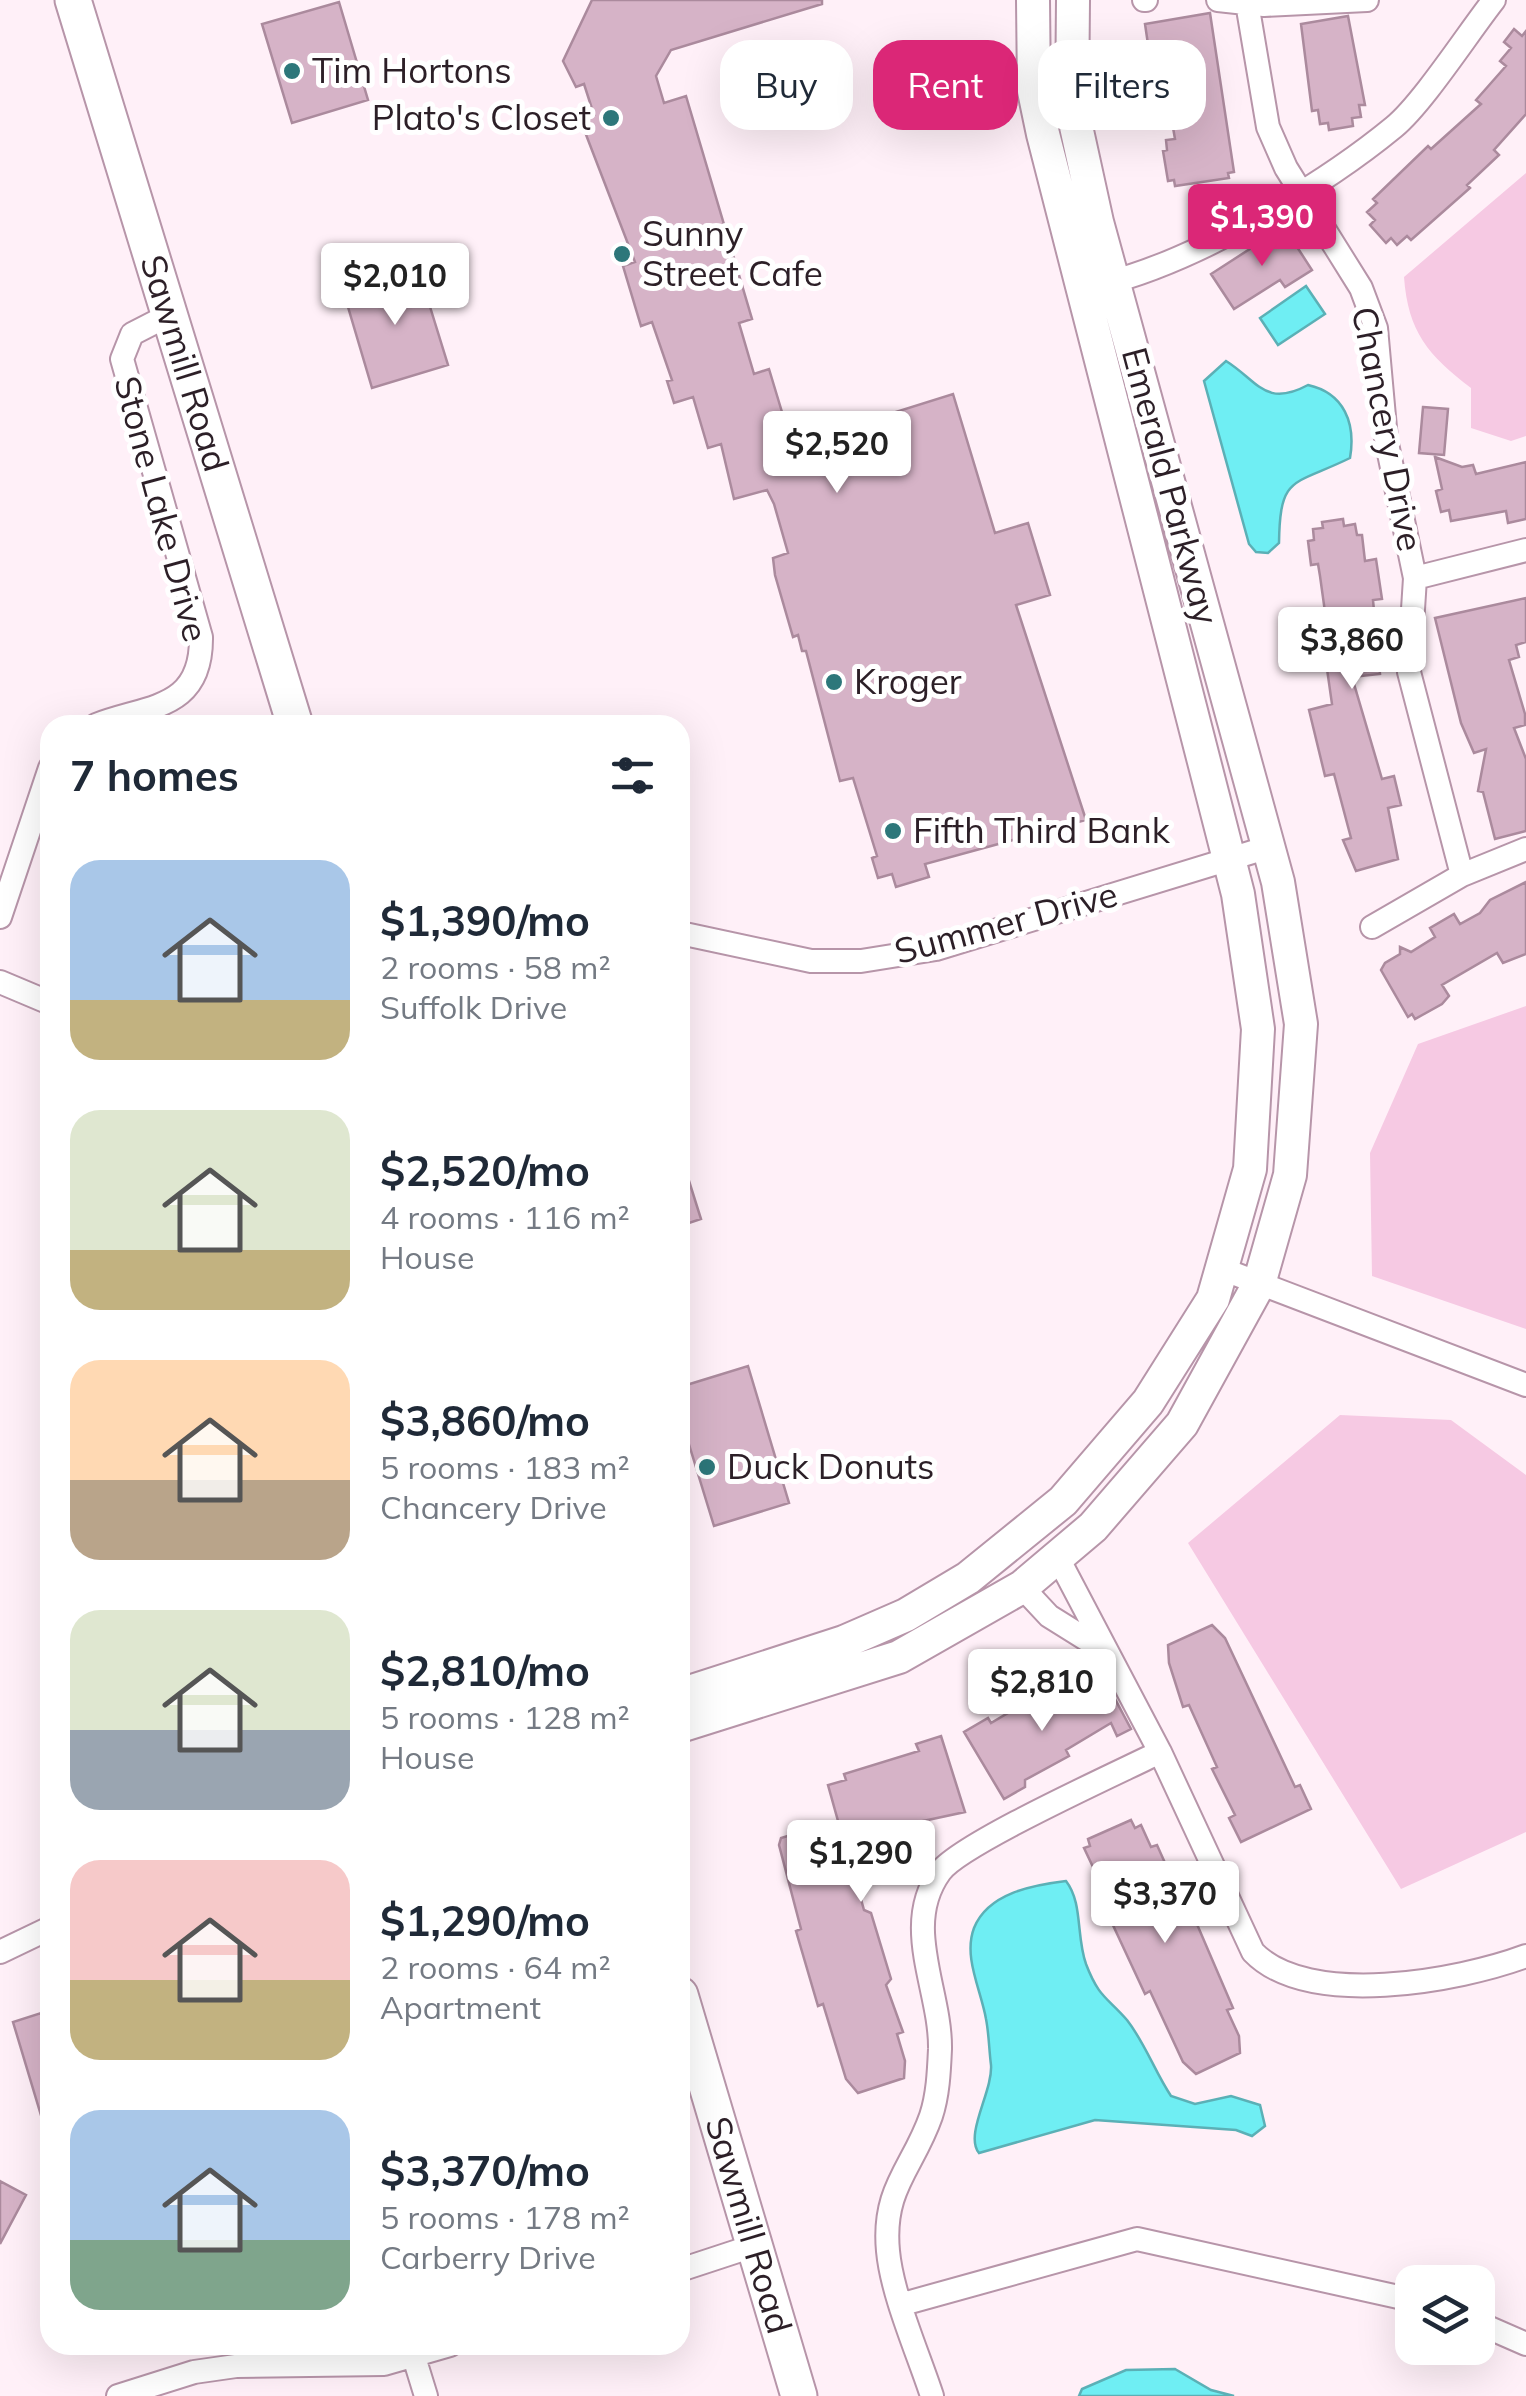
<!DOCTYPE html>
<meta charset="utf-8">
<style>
:root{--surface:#fff;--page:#f2f2f3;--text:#1f2937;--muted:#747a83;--accent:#db2777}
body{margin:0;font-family:Mulish,sans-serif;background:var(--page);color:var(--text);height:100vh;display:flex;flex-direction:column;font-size:38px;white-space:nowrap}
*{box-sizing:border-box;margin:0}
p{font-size:32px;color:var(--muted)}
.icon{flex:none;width:55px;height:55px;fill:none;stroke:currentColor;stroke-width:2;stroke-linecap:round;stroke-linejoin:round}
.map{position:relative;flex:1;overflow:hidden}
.side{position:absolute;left:40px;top:715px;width:650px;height:1640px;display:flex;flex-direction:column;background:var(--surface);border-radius:30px;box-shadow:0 10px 40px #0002}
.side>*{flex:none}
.guide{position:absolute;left:720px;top:40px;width:655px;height:90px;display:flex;gap:20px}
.tools{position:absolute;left:1395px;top:2265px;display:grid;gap:20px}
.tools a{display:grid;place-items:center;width:100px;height:100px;border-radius:20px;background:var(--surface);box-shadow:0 10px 40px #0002;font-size:50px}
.price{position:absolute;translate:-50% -85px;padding:0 22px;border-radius:10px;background:#fff;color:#222;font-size:32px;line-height:65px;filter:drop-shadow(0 2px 5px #0008)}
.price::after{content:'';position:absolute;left:50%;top:60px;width:30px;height:22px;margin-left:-15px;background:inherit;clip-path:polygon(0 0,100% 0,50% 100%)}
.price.active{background:var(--accent);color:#fff}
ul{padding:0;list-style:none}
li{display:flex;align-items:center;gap:30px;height:250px;padding:0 30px}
li span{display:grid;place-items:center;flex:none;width:280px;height:200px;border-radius:30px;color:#555}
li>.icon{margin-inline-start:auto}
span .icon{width:120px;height:120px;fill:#fffc;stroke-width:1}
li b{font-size:42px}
h2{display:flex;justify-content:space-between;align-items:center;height:120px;padding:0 30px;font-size:42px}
.pill{padding:0 35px;border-radius:30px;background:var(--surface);box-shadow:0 10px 40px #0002;font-size:35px;line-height:90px}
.pill.active{background:var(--accent);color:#fff}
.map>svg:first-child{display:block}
.green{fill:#f6c9e3}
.water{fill:#6feef3;stroke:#5bb0b6;stroke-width:2.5}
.building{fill:#d6b3c7;stroke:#ab8a9d;stroke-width:2.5}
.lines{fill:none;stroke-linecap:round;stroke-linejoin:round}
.minor-casing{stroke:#b795a9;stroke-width:26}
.secondary-casing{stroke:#b795a9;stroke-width:36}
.primary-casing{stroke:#b795a9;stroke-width:39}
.minor{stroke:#fff;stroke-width:22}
.secondary{stroke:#fff;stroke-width:32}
.primary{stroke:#fff;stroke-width:35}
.poi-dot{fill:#2d777a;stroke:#fff;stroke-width:4}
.labels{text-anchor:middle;stroke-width:10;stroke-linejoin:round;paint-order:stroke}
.poi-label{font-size:35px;fill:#2c1f27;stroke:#fff;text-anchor:start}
.street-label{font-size:35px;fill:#2c1f27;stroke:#fff}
</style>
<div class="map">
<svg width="1526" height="2396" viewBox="0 0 1526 2396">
<rect width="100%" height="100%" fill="#fff0f8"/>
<path class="green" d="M1526 173V436L1511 441 1471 428V388C1428 355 1408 332 1404 277Z
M1526 1006V1329L1372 1276 1370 1153 1418 1044Z
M1340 1415 1451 1420 1526 1475V1832L1401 1889 1188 1543Z"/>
<path class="water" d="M1306 286 1325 314 1278 345 1260 318Z
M1226 361C1258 381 1265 408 1308 385 1344 393 1356 423 1350 458 1293 486 1280 474 1279 543L1268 553 1256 552 1249 544 1204 381Z
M1066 1881C1083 1903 1076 1936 1086 1964 1099 1998 1107 1997 1127 2020 1145 2043 1155 2072 1171 2096L1195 2104 1231 2096 1260 2105 1265 2126 1252 2136 1236 2130 1095 2120 979 2153C964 2135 993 2091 991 2065 989 2050 989 2034 986 2019 981 1990 963 1957 974 1928 988 1893 1033 1885 1066 1881Z
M1175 2369 1211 2390 1234 2396H1079L1082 2389 1126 2370Z"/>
<path class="building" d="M592 0H822V4L671 50 656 76 664 103 686 96 752 319 739 323 754 374 769 369 785 422 797 418 811 464 832 457 836 469 897 451 886 415 953 394 995 533 1028 523 1050 595 1016 605 1086 820 925 864 929 877 896 887 892 874 878 878 872 858 877 856 853 778 840 781 806 651H802L798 635 793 637 775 575 773 558 788 553 774 504 767 490 734 499 721 444 708 448 693 397 674 403 667 381 672 380 652 322 641 326 623 266 635 262 580 119 594 115 584 84 576 87 563 61Z
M339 2 368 100 292 123 262 24Z
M1210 13 1234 172 1228 173 1229 178 1175 186 1174 180 1168 181 1163 151 1167 150 1166 140 1175 139 1167 93 1160 94 1159 85H1154L1145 24Z
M1348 16 1365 105H1359L1361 117 1352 118 1353 126 1329 130 1328 123 1320 124 1318 110 1312 111 1301 24Z
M1514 29 1522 36 1526 31V114L1494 150 1499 155 1467 185 1470 188 1411 240 1407 236 1397 245 1391 238 1386 243 1370 225 1375 220 1367 212 1377 203 1373 199 1428 146 1431 149 1481 104 1476 100 1506 66 1500 61 1511 48 1504 42Z
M1284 227 1312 270 1285 287 1280 280 1234 309 1211 274Z
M418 268 448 365 372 388 343 290Z
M1423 407 1448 409 1444 455 1419 453Z
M1435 457 1462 467 1473 465 1476 474 1526 462V519L1508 523 1506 511 1451 521 1449 510 1441 512 1436 491 1442 489Z
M1343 519 1344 526 1355 524 1357 535H1362L1365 561 1376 559 1382 599 1373 600 1380 674 1352 677 1382 779 1394 776 1401 805 1388 808 1398 859 1356 871 1343 840 1351 838 1334 774 1325 776 1309 710 1332 704 1319 613 1325 612 1320 576 1318 564 1311 565 1308 541 1314 540 1313 529 1323 528 1322 522Z
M1526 598V642L1516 645 1519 657 1509 660 1525 714V725L1514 728 1526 759V831L1495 839 1483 792 1478 791 1486 749 1474 753 1461 723 1435 618Z
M1526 882V954L1503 963 1497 953 1442 985 1449 996 1442 1004 1415 1019 1412 1014 1408 1017 1381 970 1385 963 1400 954V947L1411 952 1435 937 1430 928 1454 914 1460 924 1480 913 1490 900Z
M684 1165 701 1219 680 1226V1166Z
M748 1366 789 1503 714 1526 680 1415V1387Z
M1212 1625 1225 1638 1295 1787 1300 1785 1311 1809 1241 1842 1229 1818 1235 1815 1212 1769 1217 1767 1189 1705 1183 1707 1169 1663 1168 1645Z
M1057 1684 1061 1689 1068 1685 1077 1699 1107 1684 1131 1729 1117 1736 1111 1723 1066 1750 1069 1756 1025 1780V1787L1004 1799 964 1732 988 1718 991 1723Z
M941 1736 965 1812 844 1838 864 1910 871 1913 891 1979 886 1985 903 2032 897 2034 905 2061 904 2078 858 2093 846 2079 823 2004 818 2006 796 1931 801 1929 779 1845 781 1838 838 1821 828 1785 846 1780 844 1774 919 1751 916 1744Z
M1131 1820 1135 1828 1141 1825 1151 1847 1157 1845 1178 1892 1184 1894 1233 2008 1227 2010 1239 2036 1240 2053 1196 2074 1183 2062 1150 1991 1145 1994 1112 1923 1118 1920 1084 1848 1090 1846 1088 1839Z
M41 2013 50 2055V2131L46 2132 13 2022Z
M0 2181 26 2195 0 2244Z"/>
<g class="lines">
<g class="minor-casing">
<path id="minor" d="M1144 0H1146
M1218 0 1264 5 1367 0
M1247 3 1268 127 1286 168 1361 288 1376 328 1386 439 1415 578 1409 672 1462 875
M1103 284C1194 262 1321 187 1394 127 1423 103 1468 33 1494 0
M1415 578 1526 550
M96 725C147 705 202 711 201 637L122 359 132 334 171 314
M0 917 50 768
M1372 927 1462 875 1526 849
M680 933 811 961H861L936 949 1269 847
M0 982 50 1003
M1222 1269 1526 1385
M1058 1558 1160 1752 1253 1952C1308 2009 1459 1981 1526 1956
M1022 1587 1049 1616 1105 1651
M0 1952 50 1928
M680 2270 753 2246
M903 2304 1137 2239 1412 2300
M1478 2323 1526 2344
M414 2357 426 2396
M118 2396 194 2372 236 2366 384 2364 450 2345
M932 2396C918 2353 892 2295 888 2251 882 2188 913 2168 931 2116 938 2095 939 2071 940 2049 941 1990 901 1926 940 1872 960 1844 1120 1772 1160 1752"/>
</g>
<g class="secondary-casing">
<path id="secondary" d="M680 1695 844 1642 906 1615 968 1578 1063 1501 1148 1402 1213 1299 1250 1169 1258 1029 1238 894 1043 134 1034 91 1033 0
M680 1726 899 1657 1022 1587 1093 1527 1182 1424 1259 1284 1290 1175 1301 1024 1278 882 1097 222 1072 108 1073 0"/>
</g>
<g class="primary-casing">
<g id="primary">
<path id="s1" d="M73 0 295 725"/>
<path id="s2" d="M680 1995 799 2396"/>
</g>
</g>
<use href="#minor" class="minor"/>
<use href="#secondary" class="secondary"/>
<use href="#primary" class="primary"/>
</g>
<g class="poi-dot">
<circle cx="292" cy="71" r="10"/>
<circle cx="611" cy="118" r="10"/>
<circle cx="622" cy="254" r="10"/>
<circle cx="834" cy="682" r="10"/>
<circle cx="893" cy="831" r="10"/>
<circle cx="707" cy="1467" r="10"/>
</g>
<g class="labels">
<g class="poi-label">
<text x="312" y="83">Tim Hortons</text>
<text x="591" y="130" text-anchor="end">Plato's Closet</text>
<text x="642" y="246">Sunny<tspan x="642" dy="40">Street Cafe</tspan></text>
<text x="854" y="694">Kroger</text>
<text x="913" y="843">Fifth Third Bank</text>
<text x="727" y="1479">Duck Donuts</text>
</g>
<g class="street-label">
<text dy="12" stroke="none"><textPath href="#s1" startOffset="380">Sawmill Road</textPath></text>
<text transform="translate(1387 429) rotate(79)" y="12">Chancery Drive</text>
<text transform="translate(1170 486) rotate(75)" y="12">Emerald Parkway</text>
<text transform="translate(161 509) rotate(75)" y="12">Stone Lake Drive</text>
<text transform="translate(1006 923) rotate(-15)" y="12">Summer Drive</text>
<text dy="12" stroke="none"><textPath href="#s2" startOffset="240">Sawmill Road</textPath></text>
</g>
</g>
</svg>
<div class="tools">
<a><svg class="icon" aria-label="layers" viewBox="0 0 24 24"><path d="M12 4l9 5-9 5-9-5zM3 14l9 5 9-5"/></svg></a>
</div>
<b class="price active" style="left:1262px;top:269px">$1,390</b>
<b class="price" style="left:395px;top:328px">$2,010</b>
<b class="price" style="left:837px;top:496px">$2,520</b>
<b class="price" style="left:1352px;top:692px">$3,860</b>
<b class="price" style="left:1042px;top:1734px">$2,810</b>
<b class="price" style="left:861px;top:1905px">$1,290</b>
<b class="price" style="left:1165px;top:1946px">$3,370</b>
<div class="guide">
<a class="pill">Buy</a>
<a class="pill active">Rent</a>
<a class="pill">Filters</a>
</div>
<section class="side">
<h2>7 homes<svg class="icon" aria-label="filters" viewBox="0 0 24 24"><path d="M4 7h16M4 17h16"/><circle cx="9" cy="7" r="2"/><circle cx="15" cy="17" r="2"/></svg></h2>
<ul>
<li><span style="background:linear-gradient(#a9c7e8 70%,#c2b280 0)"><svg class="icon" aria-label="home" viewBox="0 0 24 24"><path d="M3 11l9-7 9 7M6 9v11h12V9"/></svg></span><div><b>$1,390/mo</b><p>2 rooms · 58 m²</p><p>Suffolk Drive</p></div></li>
<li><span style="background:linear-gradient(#dfe7d0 70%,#c2b280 0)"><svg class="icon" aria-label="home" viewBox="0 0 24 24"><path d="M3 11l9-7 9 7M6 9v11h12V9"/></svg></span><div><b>$2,520/mo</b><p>4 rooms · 116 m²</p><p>House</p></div></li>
<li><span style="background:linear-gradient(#ffd9b3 60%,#b9a48a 0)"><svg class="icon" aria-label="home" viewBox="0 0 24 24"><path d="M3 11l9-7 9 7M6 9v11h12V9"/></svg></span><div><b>$3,860/mo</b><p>5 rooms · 183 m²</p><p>Chancery Drive</p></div></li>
<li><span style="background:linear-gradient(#dfe7d0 60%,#9aa5b1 0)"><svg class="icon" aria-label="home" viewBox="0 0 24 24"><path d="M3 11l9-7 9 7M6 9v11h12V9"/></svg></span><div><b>$2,810/mo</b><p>5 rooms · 128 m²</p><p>House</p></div></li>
<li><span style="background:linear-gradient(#f6c9c9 60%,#c2b280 0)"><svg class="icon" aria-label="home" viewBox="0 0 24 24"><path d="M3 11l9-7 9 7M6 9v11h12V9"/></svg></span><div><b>$1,290/mo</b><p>2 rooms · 64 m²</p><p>Apartment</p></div></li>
<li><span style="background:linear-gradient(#a9c7e8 65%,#7fa58c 0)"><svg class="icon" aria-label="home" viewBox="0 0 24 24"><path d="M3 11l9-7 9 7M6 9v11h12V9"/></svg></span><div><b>$3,370/mo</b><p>5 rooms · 178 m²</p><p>Carberry Drive</p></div></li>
</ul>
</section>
</div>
